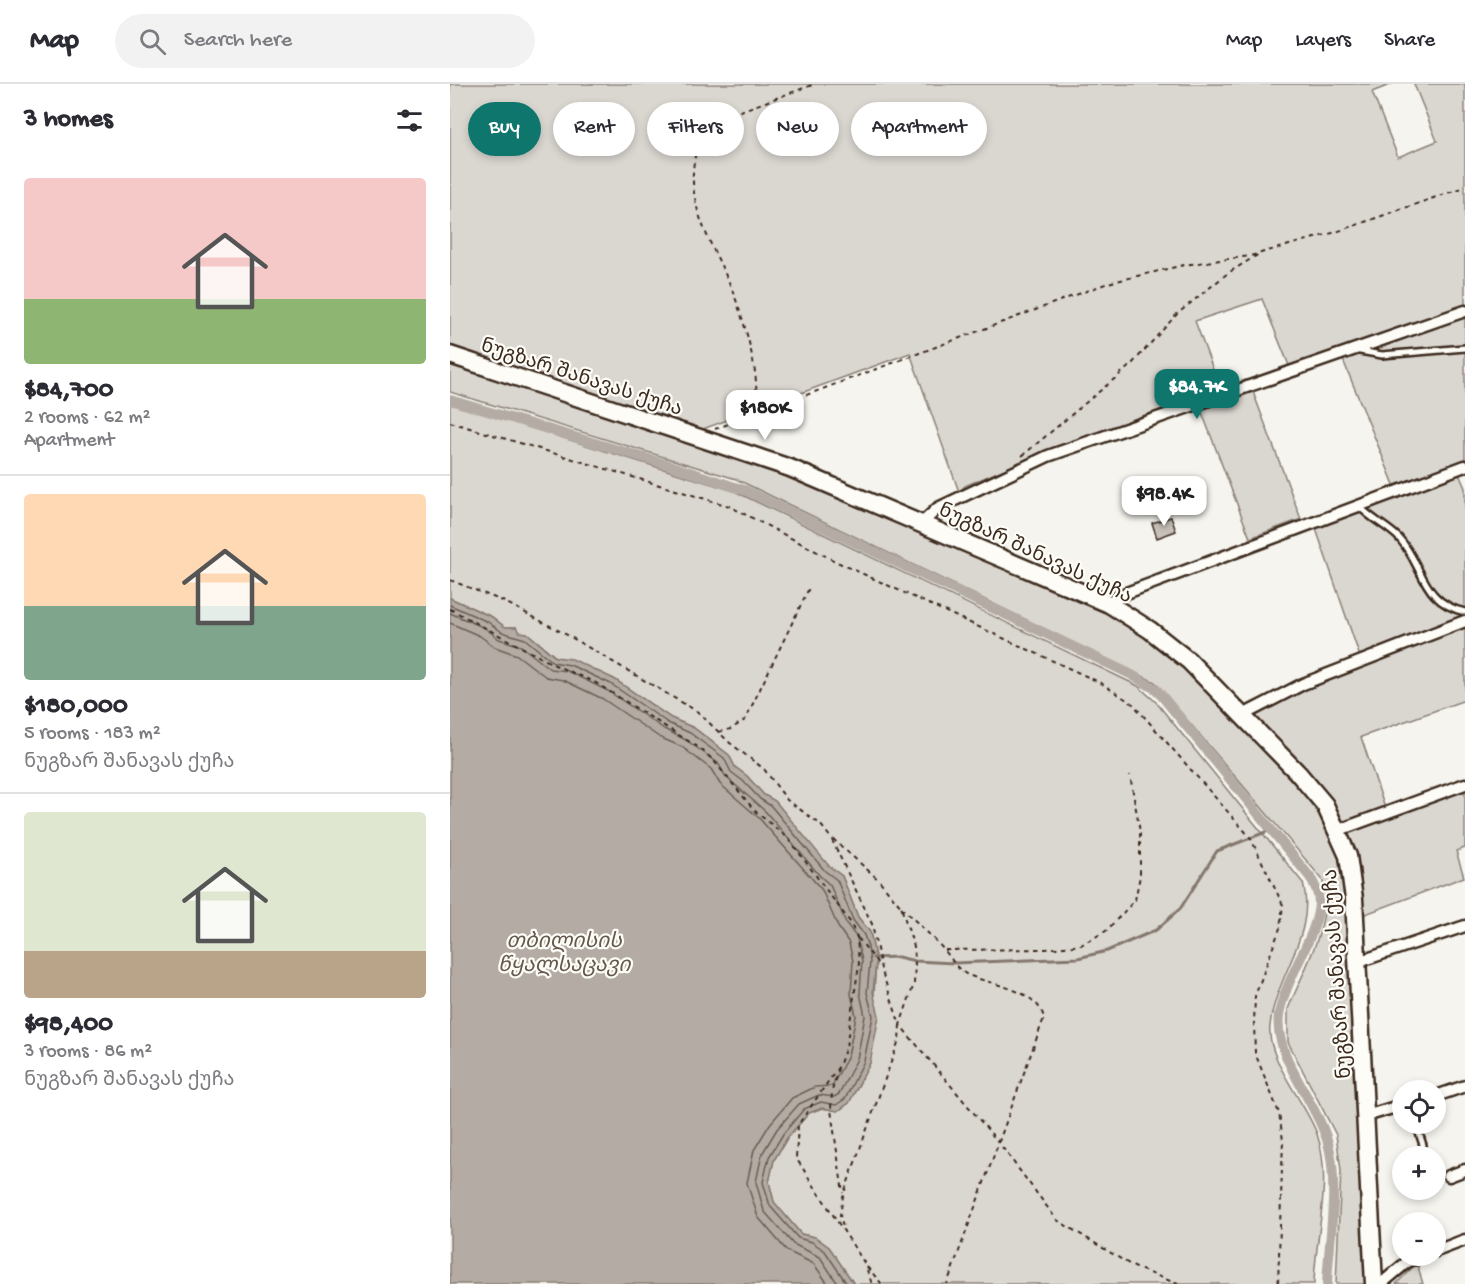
<!DOCTYPE html>
<meta charset="utf-8">
<style>
:root{--surface:#fff;--page:#f2f2f3;--text:#2b2b33;--muted:#7c7c81;--line:#e1e1e2;--accent:#0f766e}
body{margin:0;font-family:"Gochi Hand","Noto Sans Georgian",sans-serif;background:var(--page);color:var(--text);height:100vh;display:flex;flex-direction:column;font-size:22px;white-space:nowrap}
*{box-sizing:border-box;margin:0}
p{font-size:20px;color:var(--muted)}
.icon{flex:none;width:33px;height:33px;fill:none;stroke:currentColor;stroke-width:2;stroke-linecap:round;stroke-linejoin:round}
.map{position:relative;flex:1;overflow:hidden}
.side{display:flex;flex-direction:column;background:var(--surface);width:450px}
.side>*{flex:none}
.guide{position:absolute;left:18px;top:18px;width:570px;height:54px;display:flex;gap:12px}
.controls{position:absolute;left:942px;top:996px;display:grid;gap:12px}
.controls a{display:grid;place-items:center;width:54px;height:54px;border-radius:50%;background:var(--surface);box-shadow:0 3px 9px #0003;font-size:30px}
.price{position:absolute;translate:-50% -51px;padding:0 14px;border-radius:12px;background:#fff;color:#222;font-size:20px;line-height:39px;filter:drop-shadow(0 2px 3px #0008)}
.price::after{content:'';position:absolute;left:50%;top:36px;width:18px;height:14px;margin-left:-9px;background:inherit;clip-path:polygon(0 0,100% 0,50% 100%)}
.price.current{background:var(--accent);color:#fff}
ul{padding:0;list-style:none}
li{display:grid;align-content:center;gap:12px;height:318px;padding:0 24px}
li+li{border-top:2px solid var(--line)}
li span{display:grid;place-items:center;height:186px;border-radius:6px;color:#555}
li>.icon{margin-inline-start:auto}
span .icon{width:108px;height:108px;fill:#fffc;stroke-width:1}
li b{font-size:26px}
h2{display:flex;justify-content:space-between;align-items:center;height:72px;padding:0 24px;font-size:26px}
.pill{padding:0 21px;border-radius:27px;background:var(--surface);box-shadow:0 3px 9px #0003;font-size:21px;line-height:54px}
.pill.current{background:var(--accent);color:#fff}
header{display:flex;align-items:center;gap:36px;box-sizing:border-box;height:84px;padding:0 30px;background:var(--surface);border-bottom:2px solid var(--line)}
header strong{font-size:28px}
nav{display:flex;gap:33px;margin-inline-start:auto;font-size:21px}
.search{width:420px;height:54px;background:var(--page);display:flex;align-items:center;gap:15px;box-sizing:border-box;padding:0 21px;border-radius:33px;color:var(--muted);font-size:22px}
main{display:flex;flex:1;min-height:0}
.map>svg:first-child{display:block}
.green{fill:#dad6d0;stroke:#8a8077;stroke-width:1.5}
.water{fill:#b4aca4;stroke:#84786e;stroke-width:1.5}
.lines{fill:none;stroke-linecap:round;stroke-linejoin:round}
.shore{stroke:#6b5e54;stroke-width:1.5}
.stream{stroke:#84786e;stroke-width:3}
.canal{stroke:#b4aca4;stroke-width:10}
.building{fill:#c7c1bb;stroke:#3b2a1e;stroke-width:1.5}
.service-casing{stroke:#3b2a1e;stroke-width:10}
.minor-casing{stroke:#3b2a1e;stroke-width:15}
.secondary-casing{stroke:#3b2a1e;stroke-width:21}
.path{stroke:#3b2a1e;stroke-width:2;stroke-dasharray:4.5 4.5;stroke-linecap:butt}
.service{stroke:#fdfcf7;stroke-width:5}
.minor{stroke:#fdfcf7;stroke-width:10}
.secondary{stroke:#fdfcf7;stroke-width:16}
.labels{text-anchor:middle;stroke-width:4.5;stroke-linejoin:round;paint-order:stroke}
.street-label{font-size:20px;fill:#3b2a1e;stroke:#fdfcf7}
.water-label{font-size:21px;font-style:italic;fill:#65584d;stroke:#fdfcf7}
</style>
<header>
<strong>Map</strong>
<div class="search"><svg class="icon" aria-label="search" viewBox="0 0 24 24"><circle cx="10" cy="10" r="6"/><path d="M15 15l6 6"/></svg>Search here</div>
<nav><a>Map</a><a>Layers</a><a>Share</a></nav>
</header>
<main>
<section class="side">
<h2>3 homes<svg class="icon" aria-label="filters" viewBox="0 0 24 24"><path d="M4 7h16M4 17h16"/><circle cx="9" cy="7" r="2"/><circle cx="15" cy="17" r="2"/></svg></h2>
<ul>
<li><span style="background:linear-gradient(#f6c9c9 65%,#8fb573 0)"><svg class="icon" aria-label="home" viewBox="0 0 24 24"><path d="M3 11l9-7 9 7M6 9v11h12V9"/></svg></span><div><b>$84,700</b><p>2 rooms · 62 m²</p><p>Apartment</p></div></li>
<li><span style="background:linear-gradient(#ffd9b3 60%,#7fa58c 0)"><svg class="icon" aria-label="home" viewBox="0 0 24 24"><path d="M3 11l9-7 9 7M6 9v11h12V9"/></svg></span><div><b>$180,000</b><p>5 rooms · 183 m²</p><p>ნუგზარ შანავას ქუჩა</p></div></li>
<li><span style="background:linear-gradient(#dfe7d0 75%,#b9a48a 0)"><svg class="icon" aria-label="home" viewBox="0 0 24 24"><path d="M3 11l9-7 9 7M6 9v11h12V9"/></svg></span><div><b>$98,400</b><p>3 rooms · 86 m²</p><p>ნუგზარ შანავას ქუჩა</p></div></li>
</ul>
</section>
<div class="map">
<svg width="1015" height="1200" viewBox="0 0 1015 1200">
<rect width="100%" height="100%" fill="#f5f4ee"/>
<filter id="ink" filterUnits="userSpaceOnUse"><feTurbulence type="fractalNoise" baseFrequency=".0167" numOctaves="2"/><feDisplacementMap in="SourceGraphic" scale="12" xChannelSelector="R" yChannelSelector="G"/><feConvolveMatrix kernelMatrix="1 2 1 2 8 2 1 2 1" color-interpolation-filters="sRGB"/></filter>
<g filter="url(#ink)">
<path class="green" d="M0 0H942L922 8 948 73 987 57 964 0H1015V222L840 284 812 215 745 237 771 307 599 366 515 402 509 408 460 269 253 345H245L0 266Z
M1015 233V378L945 403 893 276Z
M0 277 323 383 628 514 670 535 731 577 854 710 873 736 886 764 893 790 900 870 917 1200H886L891 1086 886 1051 838 958V925C853 887 885 834 872 795L705 598 286 395 0 308Z
M803 308 851 435 800 454 751 326Z
M0 319 284 407 688 602 706 618 853 799C867 850 825 892 820 942 816 975 856 1019 867 1050 883 1097 865 1152 864 1200H404L379 1163 365 1153 351 1150 324 1118 319 1098 324 1076 337 1054 359 1029 372 1024 388 1027 399 1019 420 979 426 878 420 848 408 833 392 792 379 783 325 717 314 711 297 692 285 683 279 671 244 644 221 634 164 595 106 573 77 549H70L66 543H55L42 533 0 514Z
M1009 390 1015 404V532L910 573 865 442Z
M1015 542V616L911 653 935 724 894 738 880 714 801 632 856 603Z
M1015 704V764L1006 767 1014 793 913 831 910 786 897 747Z
M967 1179 973 1200H946Z"/>
<path class="water" d="M0 514 42 533 55 543H66L70 548 77 549 105 573 122 575 164 595 221 634 244 644 279 671 285 683 297 692 314 711 325 717 379 782 392 792 408 833 420 848 423 862 426 878 423 908 429 932 420 979 399 1019 388 1027 372 1024 359 1029 337 1054 324 1076 319 1098 324 1118 351 1150 365 1153 379 1163 404 1200H0Z"/>
<g class="lines">
<path class="shore" d="M0 521 38 538 52 548 75 555 103 578 120 581 161 600 218 639 240 649 274 674 281 688 293 697 310 715 321 722 375 787 387 796 403 836 414 851 418 863 420 878 417 909 423 932 414 977 395 1015 386 1021 371 1018 354 1025 333 1050 319 1073 313 1098 320 1122 348 1154 362 1158 375 1167 397 1200
M0 529 35 544 49 555 71 562 100 585 117 587 158 607 214 645 236 656 268 679 276 693 315 727 370 792 380 801 396 839 407 854 412 877 410 909 415 932 407 975 389 1010 384 1013 369 1011 349 1020 327 1045 312 1070 306 1098 314 1127 343 1160 370 1173 388 1200
M0 539 30 552 45 563 67 571 96 593 113 596 153 615 209 653 232 663 261 685 270 700 309 734 372 806 388 843 399 859 403 877 401 910 406 932 398 972 382 1002 365 1003 342 1014 320 1040 304 1066 297 1099 308 1133 337 1167 364 1180 378 1200"/>
<path class="stream" d="M423 874 448 873 465 877 504 879 628 874 657 867 706 846 730 825 767 767 821 746"/>
<path class="canal" d="M0 316 219 381 297 407 680 590 707 606 860 793C865 802 869 809 869 819 868 851 835 894 829 931 823 975 871 1021 880 1067 888 1109 879 1157 877 1200"/>
</g>
<path class="building" d="M721 433 726 447 707 454 702 439Z"/>
<g class="lines">
<g class="service-casing">
<path id="service" d="M910 267 932 271 1015 264
M909 422C921 435 937 442 949 454 974 482 971 518 1015 528
M966 1040 973 1061"/>
</g>
<g class="minor-casing">
<path id="minor" d="M472 439 488 424 598 372 1015 227
M659 520 671 511 1015 382
M793 631 853 600 1015 537
M889 746 1015 700
M908 878 1015 842
M986 1012 1015 1002
M916 1032 952 1021
M999 1092 1015 1086
M986 1167 1015 1156
M931 1200 957 1178 974 1172"/>
</g>
<g class="secondary-casing">
<path id="secondary" d="M0 271 340 384 659 520 700 546 739 577 848 689 875 721 898 772 904 815 924 1200"/>
</g>
<path class="path" d="M297 333 658 199 734 181 800 172 886 148 1015 103
M0 338 279 422 387 478 651 599 683 620 800 753 833 821 830 844 805 912 804 939 805 969 829 1029 833 1056 828 1200
M265 345 297 333C299 327 305 319 306 312 309 284 290 222 278 196 252 141 226 100 257 39L365 0
M572 372 681 281 727 230 778 189 809 170
M0 496 55 518 119 552 248 628 280 659 314 685 337 716 370 740 381 754 422 840 431 885 450 941 449 956 393 1112 390 1131 394 1148
M0 525 105 581 146 599 251 665 264 677 305 727 339 755 400 838 407 853 409 881 396 963 389 982 348 1041 346 1074 417 1183 432 1200
M268 648 281 645 295 636 360 502
M383 755 429 796 451 823 464 863 465 877 464 900 450 941 549 1059 607 1136 684 1183 728 1200
M451 823C465 837 481 851 494 866 502 874 505 884 516 890 539 901 587 904 594 934L497 1200
M408 854 430 882
M495 866 596 865 631 861 656 847 685 816 690 792V748L680 691
M388 984 382 1007 381 1026 393 1109
M417 1186 422 1200"/>
<use href="#service" class="service"/>
<use href="#minor" class="minor"/>
<use href="#secondary" class="secondary"/>
</g>
</g>
<g class="labels">
<g class="street-label">
<text transform="translate(132 292) rotate(18)" y="7">ნუგზარ შანავას ქუჩა</text>
<text transform="translate(586 468) rotate(25)" y="7">ნუგზარ შანავას ქუჩა</text>
<text transform="translate(886 890) rotate(-94)" y="7">ნუგზარ შანავას ქუჩა</text>
</g>
<g class="water-label">
<text x="114" y="863">თბილისის<tspan x="114" dy="24">წყალსაცავი</tspan></text>
</g>
</g>
</svg>
<div class="controls">
<a><svg class="icon" aria-label="locate" viewBox="0 0 24 24"><circle cx="12" cy="12" r="6"/><path d="M12 2v4M12 18v4M2 12h4M18 12h4"/></svg></a>
<a>+</a>
<a>−</a>
</div>
<b class="price current" style="left:747px;top:336px">$84.7K</b>
<b class="price" style="left:315px;top:357px">$180K</b>
<b class="price" style="left:714px;top:443px">$98.4K</b>
<div class="guide">
<a class="pill current">Buy</a>
<a class="pill">Rent</a>
<a class="pill">Filters</a>
<a class="pill">New</a>
<a class="pill">Apartment</a>
</div>
</div>
</main>
